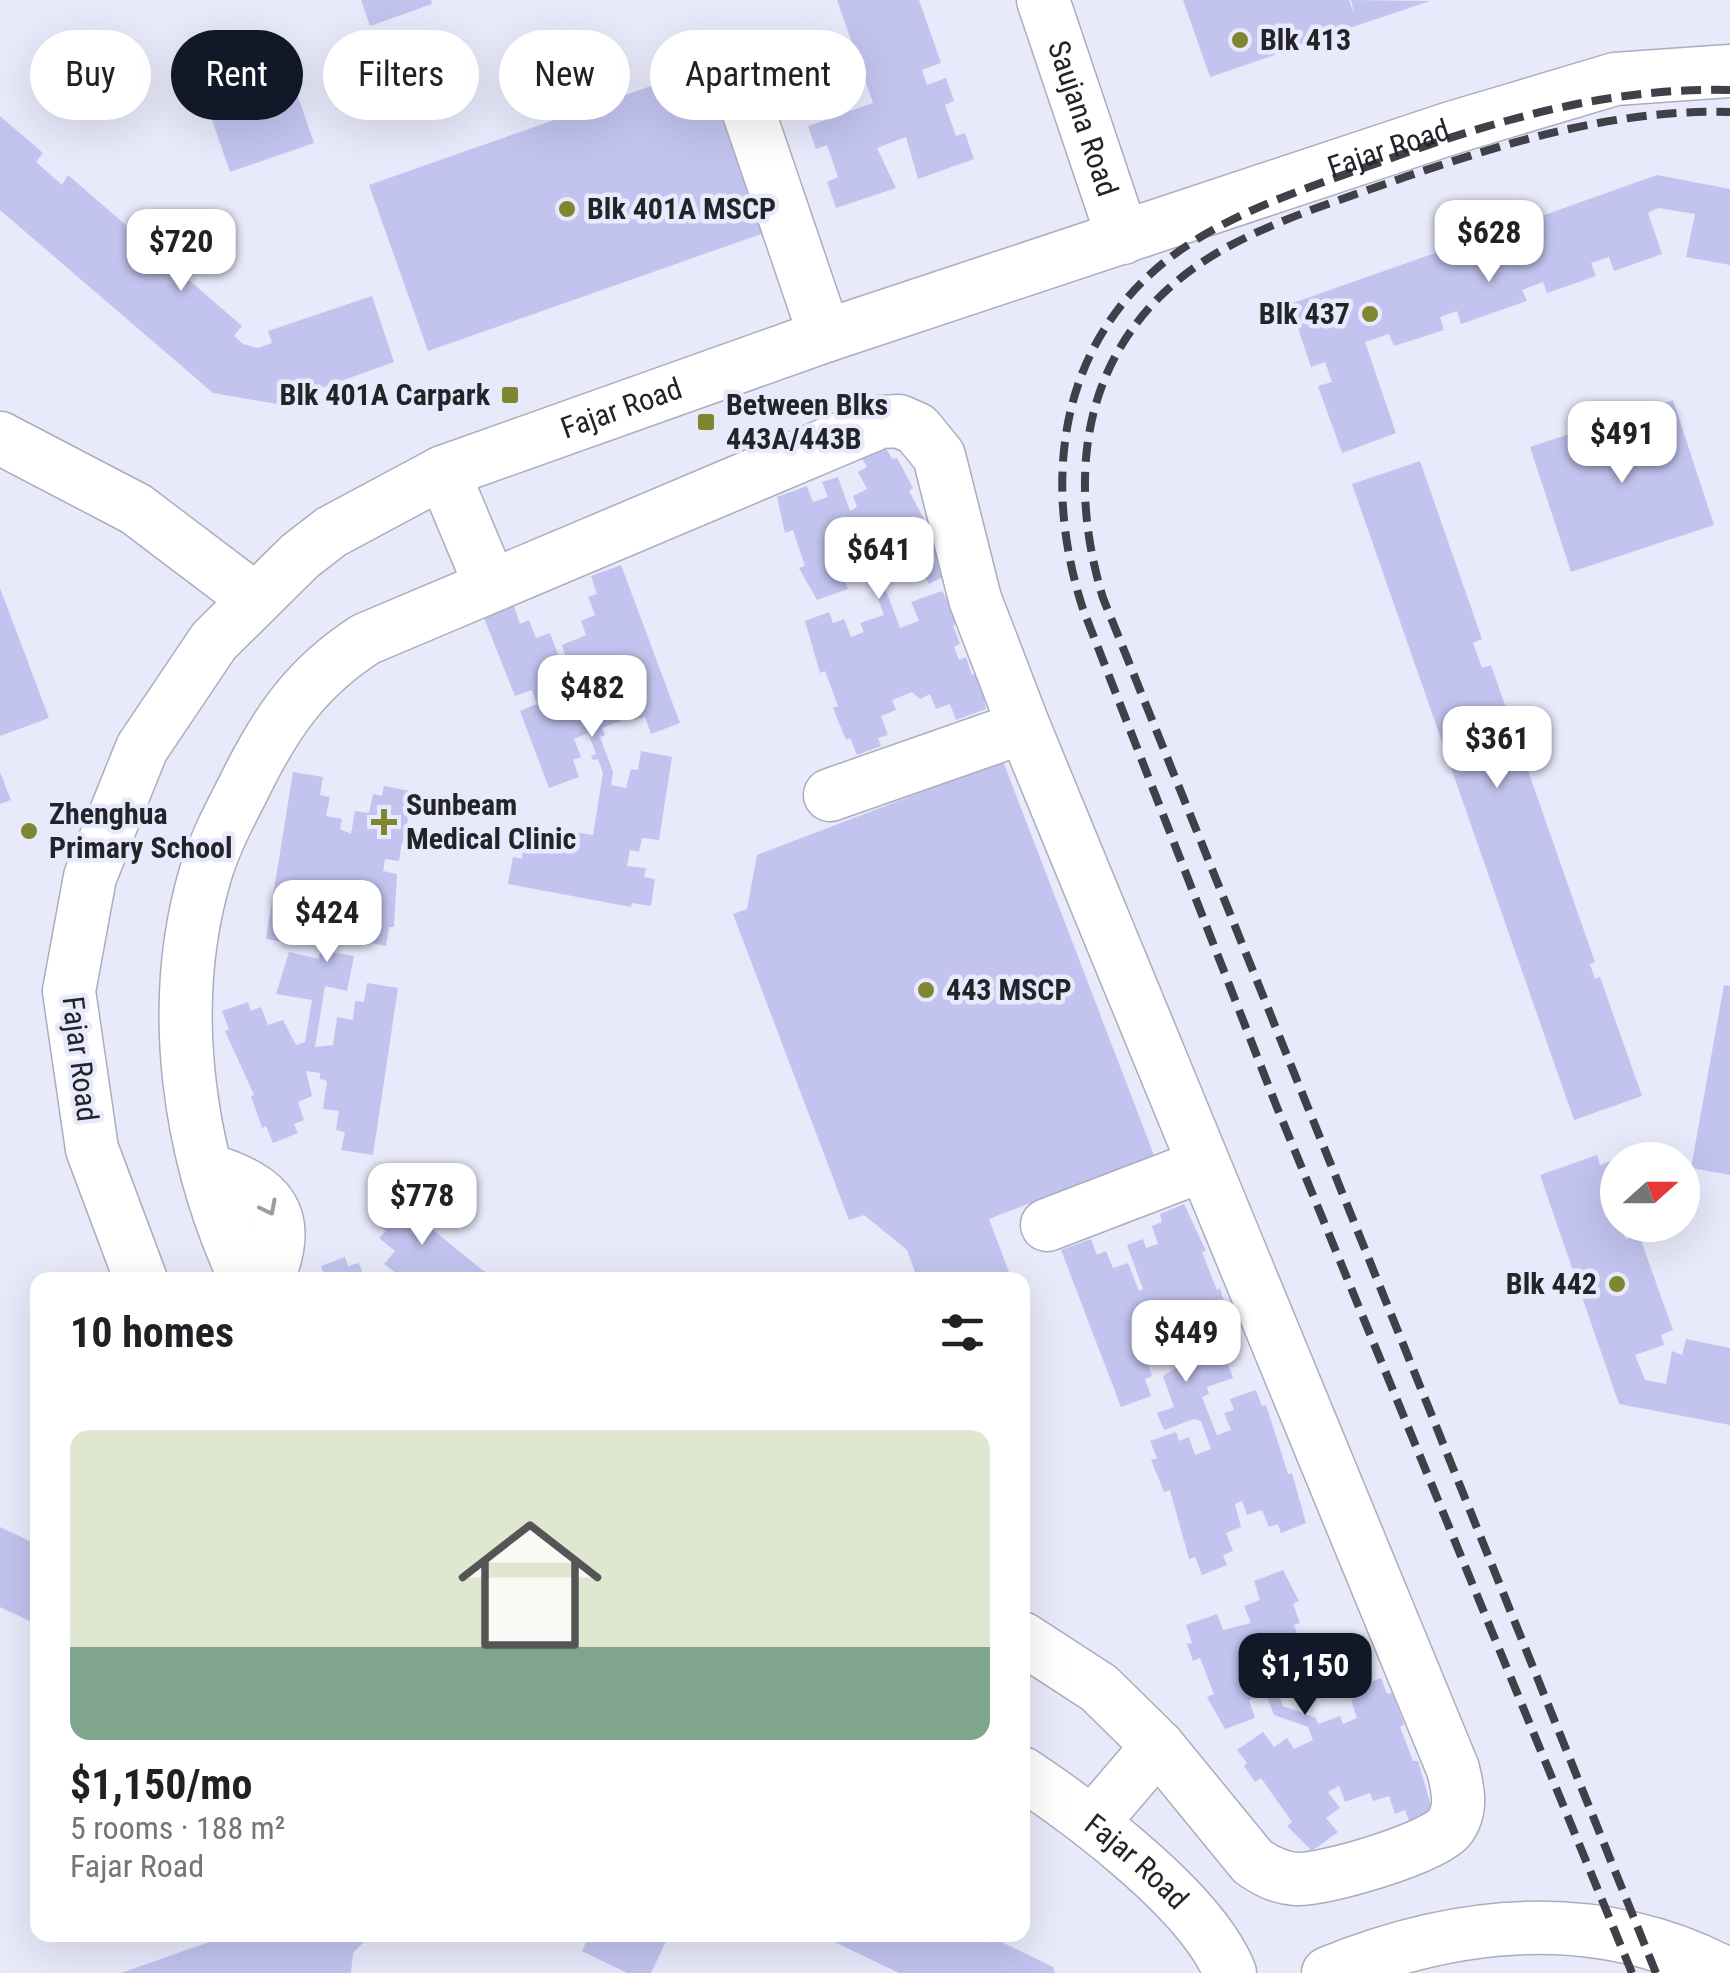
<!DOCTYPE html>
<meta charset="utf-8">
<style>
:root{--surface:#fff;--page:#f2f2f2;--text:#202124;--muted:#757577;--accent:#111827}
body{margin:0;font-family:"Roboto Condensed",sans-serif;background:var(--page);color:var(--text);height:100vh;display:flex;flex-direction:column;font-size:38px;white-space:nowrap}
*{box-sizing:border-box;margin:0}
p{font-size:32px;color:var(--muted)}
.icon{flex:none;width:55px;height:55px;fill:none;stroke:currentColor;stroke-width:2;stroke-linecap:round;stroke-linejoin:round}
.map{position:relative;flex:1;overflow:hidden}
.details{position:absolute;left:30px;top:1272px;width:1000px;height:670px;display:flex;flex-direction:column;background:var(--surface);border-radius:20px;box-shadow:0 10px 40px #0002}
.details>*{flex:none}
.guide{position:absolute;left:30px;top:30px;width:1000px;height:90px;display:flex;gap:20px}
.needle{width:65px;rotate:69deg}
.controls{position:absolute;left:1600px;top:1142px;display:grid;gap:20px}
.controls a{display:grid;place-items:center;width:100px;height:100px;border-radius:50%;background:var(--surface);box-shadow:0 10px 40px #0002;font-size:50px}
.price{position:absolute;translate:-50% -85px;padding:0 22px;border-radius:20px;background:#fff;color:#222;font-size:32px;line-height:65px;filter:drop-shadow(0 2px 5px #0008)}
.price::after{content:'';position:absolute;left:50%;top:60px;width:30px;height:22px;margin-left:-15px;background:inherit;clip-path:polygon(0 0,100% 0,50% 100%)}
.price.on{background:var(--accent);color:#fff}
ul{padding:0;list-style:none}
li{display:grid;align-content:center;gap:20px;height:530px;padding:0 40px}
li span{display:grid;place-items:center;height:310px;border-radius:20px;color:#555}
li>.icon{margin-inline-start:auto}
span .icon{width:180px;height:180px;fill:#fffc;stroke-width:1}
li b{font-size:42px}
h2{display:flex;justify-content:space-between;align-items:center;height:120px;padding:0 40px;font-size:42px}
.tag{padding:0 35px;border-radius:45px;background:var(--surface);box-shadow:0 10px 40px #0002;font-size:35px;line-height:90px}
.tag.on{background:var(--accent);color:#fff}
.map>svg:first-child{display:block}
.building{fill:#c2c4ef}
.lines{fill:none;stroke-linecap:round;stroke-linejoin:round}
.minor-casing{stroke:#acacbe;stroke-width:55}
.minor{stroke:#fff;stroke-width:52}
.rail{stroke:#3f4048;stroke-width:8;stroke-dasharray:20 10;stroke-linecap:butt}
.oneway{stroke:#9c9c9f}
.poi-dot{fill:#7f8632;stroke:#e8e9fb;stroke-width:4}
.labels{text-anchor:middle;stroke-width:9;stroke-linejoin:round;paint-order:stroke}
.poi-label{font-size:30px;font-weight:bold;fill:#23242a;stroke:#e8e9fb;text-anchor:start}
.street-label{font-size:30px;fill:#23242a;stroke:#e8e9fb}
</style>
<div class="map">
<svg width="1730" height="1973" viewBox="0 0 1730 1973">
<rect width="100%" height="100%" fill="#e8e9fb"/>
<path class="building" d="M361 0H431L432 4 370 26Z
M837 0H919L941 63 922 70 927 85 946 78 954 101 945 105 956 136 965 133 974 159 918 179 906 137 877 148 896 188 836 208 827 182 838 177 827 145 816 149 808 126 873 103Z
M1183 0H1349L1354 13 1351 0 1430 1 1299 45 1296 35 1271 44 1275 55 1210 77Z
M283 53 314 143 230 172 199 82Z
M705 67 764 233 428 351 369 185Z
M0 116 43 153 36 162 62 185 68 175 242 326 234 336 243 344 258 348 272 343 268 331 372 296 394 362 277 404 213 393 0 210Z
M1657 175 1730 189V265L1686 257 1695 214 1658 208 1648 213 1662 254 1614 271 1609 257 1591 263 1596 276 1547 293 1543 282 1522 290 1527 301 1461 324 1457 311 1440 317 1444 330 1394 346 1389 334 1365 342 1396 433 1342 453 1318 386 1332 382 1325 362 1311 367 1290 304 1492 233 1500 218 1516 225Z
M1673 400 1714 525 1571 572 1530 447Z
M884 445 892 459 897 458 913 488 909 491 927 525 932 523 953 572 929 584 924 574 914 579 907 563 892 570 881 551 872 553 900 628 919 621 911 602 942 591 959 623 953 626 960 644 954 647 959 660 966 657 972 675 979 673 986 709 956 720 950 704 936 709 930 694 920 699 912 692 892 700 896 710 881 716 888 735 878 738 881 746 857 755 850 738 846 740 833 708 838 706 825 671 820 673 805 621 829 612 833 623 844 619 851 637 864 632 860 623 884 615 859 550 850 553 855 567 842 572 848 589 817 600 799 568 805 566 793 530 785 533 777 497 807 486 813 502 828 497 822 482 838 477 850 511 857 507 853 496 867 489 858 472 867 467 861 457Z
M1420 461 1482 639 1473 643 1482 668 1491 665 1595 962 1590 964 1595 979 1600 977 1642 1096 1574 1120 1352 484Z
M621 565 680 723 651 734 645 717 635 720 628 703 615 707 621 721 602 728 605 735 600 737 613 772 611 785 626 788 631 769 638 770 641 751 672 757 659 840 642 838 639 852 630 850 627 866 646 868 644 877 655 879 651 906 632 903 631 907 508 884 513 857 522 859 523 848 543 853 547 836 571 841 573 832 593 835 603 773 598 759 593 760 591 756 596 754 588 733 574 739 581 757 573 760 579 777 549 788 520 711 537 704 532 690 515 696 484 618 514 606 520 624 529 620 536 638 550 633 560 660 566 658 562 645 586 635 581 621 595 615 588 597 597 594 591 576Z
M0 588 49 718 0 736Z
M1003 761 1154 1155 989 1219 1012 1280H918L907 1250 864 1215 849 1220 733 914 747 909 757 855Z
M0 772 11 800 0 804Z
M293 772 323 777 320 795 330 797 326 816 342 819 340 829 351 834 355 811 369 813 373 794 382 796 384 786 410 791 406 843 402 842 399 861 385 859 383 871 397 874 394 927H389L386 946 360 941 362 931 352 929 355 912 342 909 340 924 335 923 331 952 354 956 347 991 325 986 315 1047 333 1045 337 1017 353 1020 355 1001 364 1002 367 983 398 988 373 1155 341 1150 345 1132 336 1130 339 1111 323 1109 327 1081 320 1079V1073L306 1071 312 1096 298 1102 304 1120 294 1124 298 1133 273 1143 266 1126 262 1128 251 1096 254 1095 225 1031 229 1029 222 1011 248 1002 251 1011 261 1007 268 1025 283 1020 296 1045 305 1042 312 1000 276 994 289 952 319 959 326 911 312 909 308 927 300 926 297 944 266 939Z
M1724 985 1730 986V1175L1691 1168Z
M1597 1155 1600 1165 1615 1159 1618 1225 1626 1239 1639 1235 1673 1330 1661 1335 1664 1345 1635 1355 1645 1380 1666 1384 1672 1351 1682 1355 1686 1339 1730 1348V1425L1619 1404 1540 1175Z
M390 1195 481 1269 498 1280H405L384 1264 395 1251 379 1238 386 1231 371 1220Z
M1184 1204 1206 1251 1202 1252 1217 1290 1220 1288 1234 1337 1211 1346 1207 1337 1195 1342 1189 1325 1177 1329 1190 1365 1224 1353 1233 1378 1207 1387 1209 1394 1202 1397 1217 1435 1231 1430 1224 1413 1234 1410 1230 1399 1256 1390 1262 1406 1266 1405 1288 1474 1292 1473 1306 1523 1281 1533 1278 1524 1269 1527 1262 1510 1247 1515 1242 1501 1235 1504 1241 1527 1226 1533 1233 1551 1223 1555 1227 1565 1202 1575 1195 1557 1189 1559 1170 1490 1164 1492 1151 1460 1157 1458 1150 1441 1176 1432 1179 1441 1189 1437 1195 1455 1211 1449 1201 1421 1194 1419 1164 1430 1157 1413 1174 1407 1163 1376 1179 1366 1162 1319 1153 1327 1162 1349 1145 1356 1152 1376 1145 1379 1151 1396 1121 1407 1061 1250 1091 1239 1097 1255 1106 1251 1113 1268 1128 1263 1139 1291 1143 1289 1127 1245 1143 1239 1146 1248 1158 1244 1152 1226 1162 1222 1160 1214Z
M345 1257 348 1266 359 1263 365 1280H326L321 1266Z
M0 1527 38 1545V1625L0 1607Z
M1283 1570 1299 1601 1293 1604 1300 1623 1294 1625 1299 1639 1305 1637 1312 1655 1319 1652 1328 1688 1298 1700 1292 1682 1276 1688 1283 1706 1316 1718 1318 1724 1340 1716 1343 1724 1357 1718 1351 1700 1361 1697 1358 1687 1381 1678 1387 1694 1392 1693 1404 1724 1400 1727 1413 1761H1418L1433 1812 1409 1821 1405 1810 1395 1814 1389 1796 1373 1801 1370 1793 1345 1802 1339 1786 1328 1792 1340 1808 1326 1818 1338 1832 1312 1851 1287 1826 1292 1822 1261 1778 1255 1782 1244 1766 1247 1763 1237 1750 1263 1732 1274 1747 1287 1738 1294 1749 1313 1740 1308 1727 1274 1715 1266 1694 1249 1700 1255 1718 1225 1729 1207 1697 1214 1694 1200 1658 1193 1661 1187 1644 1192 1643 1186 1625 1217 1614 1223 1630 1251 1623 1244 1606 1260 1600 1254 1581Z
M229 1935H371L353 1953 351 1973H121Z
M589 1935H669L651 1973H627L582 1951Z
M820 1935H987L1053 1967 1055 1973H899Z"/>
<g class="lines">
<g class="minor-casing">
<g id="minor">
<path id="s1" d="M1043 0 1123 238"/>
<path d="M747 107 825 336"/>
<path d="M0 438 136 509 255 599"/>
<path d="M443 472 490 584"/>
<path d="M830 795 1024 727"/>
<path d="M208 1170C269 1188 296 1215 267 1280"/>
<path d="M1047 1225 1201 1166"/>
<path id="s2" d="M141 1280 92 1149 69 991 90 877 142 748 214 641 300 556 331 532 443 472 825 336 1451 128 1615 79 1730 71"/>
<path d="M246 1280C188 1156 166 1005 206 872 215 843 229 816 243 789 274 725 305 678 366 639L880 422 899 421 917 429 939 456 975 599 1024 727 1453 1769C1458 1789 1463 1810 1449 1828 1433 1848 1322 1881 1296 1879 1279 1878 1266 1871 1253 1862L1158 1746 1099 1688 1022 1638"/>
<path id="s3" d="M1022 1773C1084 1814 1203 1903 1230 1973"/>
<path d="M1092 1823 1158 1746"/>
<path d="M1328 1973C1458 1920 1597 1906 1725 1973"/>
</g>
</g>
<use href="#minor" class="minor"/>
<path class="rail" d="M1632 1973 1276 1105 1083 609C1039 474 1061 328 1188 245 1247 206 1316 185 1383 161 1496 120 1609 87 1730 90
M1656 1973 1103 598C1061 460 1089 326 1222 250 1279 218 1344 199 1405 177 1511 141 1617 109 1730 112"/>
</g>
<defs><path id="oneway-chevron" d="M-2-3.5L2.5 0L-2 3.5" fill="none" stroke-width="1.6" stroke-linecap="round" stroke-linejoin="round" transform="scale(2.5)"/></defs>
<use class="oneway" href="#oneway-chevron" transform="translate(269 1208) rotate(63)"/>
<g class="poi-dot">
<circle cx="1240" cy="40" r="10"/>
<circle cx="567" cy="209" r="10"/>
<circle cx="1370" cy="314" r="10"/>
<rect x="500" y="385" width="20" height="20" rx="5"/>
<rect x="696" y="412" width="20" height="20" rx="5"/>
<path d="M379 807h10v10h10v10h-10v10h-10v-10h-10v-10h10z"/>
<circle cx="29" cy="831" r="10"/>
<circle cx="926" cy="990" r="10"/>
<circle cx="1617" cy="1284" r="10"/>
</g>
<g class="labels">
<g class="poi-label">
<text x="1260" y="50">Blk 413</text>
<text x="587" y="219">Blk 401A MSCP</text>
<text x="1350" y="324" text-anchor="end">Blk 437</text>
<text x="490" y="405" text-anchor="end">Blk 401A Carpark</text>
<text x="726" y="415">Between Blks<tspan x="726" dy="34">443A/443B</tspan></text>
<text x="406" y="815">Sunbeam<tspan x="406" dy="34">Medical Clinic</tspan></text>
<text x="49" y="824">Zhenghua<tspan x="49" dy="34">Primary School</tspan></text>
<text x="946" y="1000">443 MSCP</text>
<text x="1597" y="1294" text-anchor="end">Blk 442</text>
</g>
<g class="street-label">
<text dy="10" stroke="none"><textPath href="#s1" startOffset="125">Saujana Road</textPath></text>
<text dy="10" stroke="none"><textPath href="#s2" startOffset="1970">Fajar Road</textPath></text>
<text dy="10" stroke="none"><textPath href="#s2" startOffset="1160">Fajar Road</textPath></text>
<text transform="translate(80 1059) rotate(83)" y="10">Fajar Road</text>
<text dy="10" stroke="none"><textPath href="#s3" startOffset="145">Fajar Road</textPath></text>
</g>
</g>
</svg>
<div class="controls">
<a><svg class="needle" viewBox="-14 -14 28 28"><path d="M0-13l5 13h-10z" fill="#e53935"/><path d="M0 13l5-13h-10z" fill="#757577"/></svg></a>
</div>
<b class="price" style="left:1489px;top:285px">$628</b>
<b class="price" style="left:181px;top:294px">$720</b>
<b class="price" style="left:1622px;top:486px">$491</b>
<b class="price" style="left:879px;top:602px">$641</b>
<b class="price" style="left:592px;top:740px">$482</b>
<b class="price" style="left:1497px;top:791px">$361</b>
<b class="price" style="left:327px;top:965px">$424</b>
<b class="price" style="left:422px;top:1248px">$778</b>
<b class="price" style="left:1186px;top:1385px">$449</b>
<b class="price on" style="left:1305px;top:1718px">$1,150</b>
<div class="guide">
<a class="tag">Buy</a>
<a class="tag on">Rent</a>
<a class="tag">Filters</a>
<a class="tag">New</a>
<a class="tag">Apartment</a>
</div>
<section class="details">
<h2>10 homes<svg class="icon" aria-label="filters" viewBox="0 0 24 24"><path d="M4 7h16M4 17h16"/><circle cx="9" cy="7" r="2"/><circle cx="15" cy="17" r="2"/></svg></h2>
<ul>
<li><span style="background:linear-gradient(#dfe7d0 70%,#7fa58c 0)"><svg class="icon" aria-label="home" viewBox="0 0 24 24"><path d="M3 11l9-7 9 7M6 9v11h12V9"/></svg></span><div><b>$1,150/mo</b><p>5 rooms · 188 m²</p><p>Fajar Road</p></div></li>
</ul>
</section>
</div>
